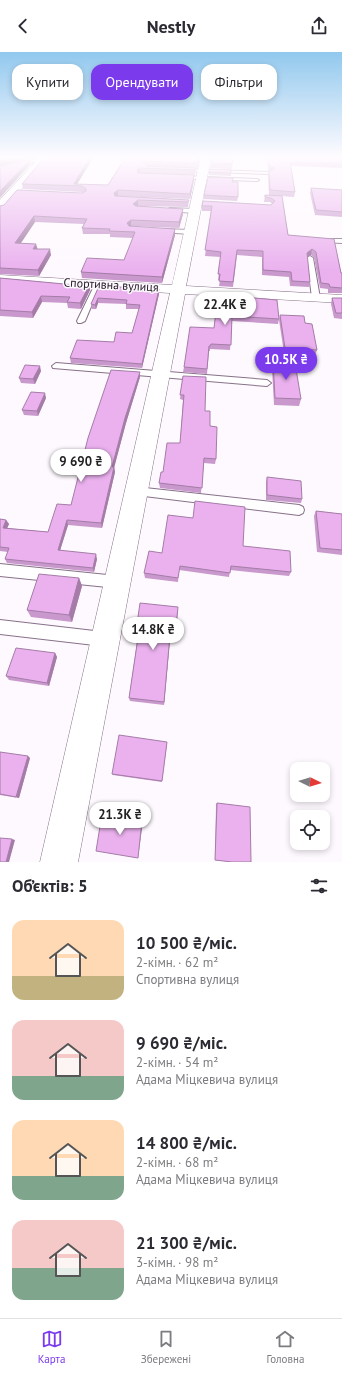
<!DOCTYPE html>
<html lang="uk">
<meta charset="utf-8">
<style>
:root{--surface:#fff;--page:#f2f2f3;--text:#2b2b33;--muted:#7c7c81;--line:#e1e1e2;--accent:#7c3aed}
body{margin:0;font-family:"PT Sans",sans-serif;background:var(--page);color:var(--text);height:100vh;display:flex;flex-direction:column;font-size:15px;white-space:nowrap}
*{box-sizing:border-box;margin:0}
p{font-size:13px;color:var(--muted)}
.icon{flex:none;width:22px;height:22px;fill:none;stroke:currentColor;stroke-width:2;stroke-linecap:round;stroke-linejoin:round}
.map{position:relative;height:810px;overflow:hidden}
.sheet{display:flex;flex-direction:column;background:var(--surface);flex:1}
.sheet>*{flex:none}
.banner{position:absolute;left:12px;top:12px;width:318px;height:36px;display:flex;gap:8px}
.needle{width:26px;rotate:95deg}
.controls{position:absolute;left:290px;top:710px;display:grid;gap:8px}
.controls a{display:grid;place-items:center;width:40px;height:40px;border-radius:8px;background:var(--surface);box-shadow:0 2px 6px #0003;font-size:20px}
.price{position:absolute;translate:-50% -34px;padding:0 9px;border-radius:14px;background:#fff;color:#222;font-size:13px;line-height:26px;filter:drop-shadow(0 1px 2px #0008)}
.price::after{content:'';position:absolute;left:50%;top:24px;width:12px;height:9px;margin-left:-6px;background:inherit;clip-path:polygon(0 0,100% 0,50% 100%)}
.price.active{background:var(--accent);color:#fff}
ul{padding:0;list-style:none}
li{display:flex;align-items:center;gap:12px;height:100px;padding:0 12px}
li span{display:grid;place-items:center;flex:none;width:112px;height:80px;border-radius:12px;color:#555}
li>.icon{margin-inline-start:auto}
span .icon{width:48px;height:48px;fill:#fffc;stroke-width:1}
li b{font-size:17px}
h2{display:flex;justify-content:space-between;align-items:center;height:48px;padding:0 12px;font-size:17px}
.chip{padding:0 14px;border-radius:12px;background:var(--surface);box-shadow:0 2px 6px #0003;font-size:14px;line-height:36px}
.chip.active{background:var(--accent);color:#fff}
header{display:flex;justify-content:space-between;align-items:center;height:52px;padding:0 12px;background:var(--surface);font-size:18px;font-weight:700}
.dock{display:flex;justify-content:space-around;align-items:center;height:56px;border-top:1px solid var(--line);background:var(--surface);font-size:11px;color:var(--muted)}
.dock a{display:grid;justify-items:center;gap:2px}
.dock .active{color:var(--accent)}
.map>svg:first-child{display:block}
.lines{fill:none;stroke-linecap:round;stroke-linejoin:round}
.lane-casing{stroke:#877189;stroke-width:2}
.street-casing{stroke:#877189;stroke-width:1}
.lane{fill:#fff;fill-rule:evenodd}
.street{fill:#fff;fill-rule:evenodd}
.wall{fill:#c998cd;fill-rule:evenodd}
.shaded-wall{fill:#a47ca7}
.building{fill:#eab1ee;stroke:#a47ca7}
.labels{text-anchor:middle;stroke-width:3;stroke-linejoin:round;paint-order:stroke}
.far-street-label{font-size:12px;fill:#211822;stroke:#fef9fe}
</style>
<header><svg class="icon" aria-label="back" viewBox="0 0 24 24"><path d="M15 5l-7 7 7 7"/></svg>Nestly<svg class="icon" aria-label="share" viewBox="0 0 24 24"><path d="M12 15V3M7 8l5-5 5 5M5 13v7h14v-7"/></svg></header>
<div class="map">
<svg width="342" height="810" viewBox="0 0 342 810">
<rect width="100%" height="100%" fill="#fef9fe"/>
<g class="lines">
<g class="lane-casing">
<path id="lane" d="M43 106 45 108 0 117V115Z
M180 117 270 120 272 121 270 122 182 119Z
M181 124 257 127 259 128 257 129 179 126Z
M170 156 195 157 198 159 195 161 168 159V157Z
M163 177 190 178 193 180 190 182 161 180V178Z
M318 187H342V191L320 190 317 188Z
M310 204 313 206 320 246 316 248 312 246 307 206Z
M95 232 100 233 85 269 81 271H78L77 269Z
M56 311 267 328 271 331 267 334 53 316 52 314Z
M136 435 299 453 303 455 304 458 303 461 299 463 136 443 132 442 131 439 132 436Z
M0 512 117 524 121 526 123 530 121 534 117 536 0 524Z
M0 568 103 580 108 582 110 587 108 592 103 594 0 582Z"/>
</g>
<g class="street-casing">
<path id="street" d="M40 105H49L4 157 0 158V148Z
M201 105H211L186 234 342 243V251L185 242 78 810H40L170 241 0 231V223L172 233Z"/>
</g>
<use href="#lane" class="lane"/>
<use href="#street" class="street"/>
</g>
<path class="wall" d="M45 105H200L197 116 147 114 196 116 195 123 140 120 194 123V128L190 147 118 144H117L189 148 188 155 138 154H137L183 157V162L179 176 131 174H130L175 183 162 231 82 226 81 220 124 208 133 186 110 185V182H83L82 176 84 172 35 170 20 192 37 197 51 203 39 224 0 222V154L82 141 84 140H83L23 137 22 132ZM93 106 124 107 108 133 77 132Z
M233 105 232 117 210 116 211 111Z
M267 105H342V116L291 114 295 140 294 145 282 144 288 183 334 187 341 221H342V241H328V237L320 236 314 206 311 203 307 205 310 230 309 235 290 234 289 225 262 223V205L237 203 233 235 219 234 220 228H218L221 205 205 204 211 159H202V154L271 153 272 152 270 150H264L265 143H269L268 123 269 119 268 118Z
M231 118V124L209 123V120Z
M232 130 238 145 237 149 204 147V143Z
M311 136 342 138V165L315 163 310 141Z
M0 226 75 233 90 232V238L81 257 68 256 67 251 42 250 33 266 0 264Z
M99 234 159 237V242L142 316 71 311 70 306 114 290 132 281 139 257H126V252L98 251 96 257H92L91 252Z
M232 244 279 267 278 272 232 269 230 298 210 297V299H209L207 322 183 320 184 315 214 276Z
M332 246H342V267L334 266 331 252Z
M280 263 305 271 317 298 315 303 284 301 279 268Z
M273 309 301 347 299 354 274 353 272 317Z
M41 319 35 332 21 331 19 326Z
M140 320V325L126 371 114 415 115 420 102 476 68 473 60 498 97 507 94 520 7 511 5 507 8 500 0 499V467L6 468 9 472 7 476 48 480 71 453Z
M183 324 205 359 210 374 216 407 215 412 204 411 201 441 160 436 159 431 163 420 180 391 183 348 180 347Z
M46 346 38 364 24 363 22 358Z
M267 425 302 447 301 451 266 448V430Z
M316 459 342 462V503L317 500 314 464Z
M243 494 291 520 289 524 230 518 229 525 179 518 178 530 145 526 144 521 162 501Z
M79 526 82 534 72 570 31 565 27 558Z
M178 559 175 587H170L164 653 130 649 129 646 138 583H136V579Z
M55 601 57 605 49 634 9 628 6 624Z
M167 692 162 730 113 723 112 722Z
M0 700 30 706 19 746 0 743Z
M217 751 232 810 215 808 216 752Z"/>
<path class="shaded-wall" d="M17 105H38L0 114V109Z
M90 105H92L93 106 76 134 74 132Z
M199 105H200L197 116V111Z
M30 108 31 112 0 146V139Z
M140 116V120L137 123V118Z
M194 123V128L190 147V142Z
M118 138V144L114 146V141Z
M138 148V154L134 157 133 152Z
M183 157V162L179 176V170Z
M34 164 35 170 17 197 15 191Z
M131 168V174L128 176 127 171Z
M175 177V183L162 231V225Z
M36 192 38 198 33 197Z
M50 197 51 203 39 224 38 218Z
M312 197 311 203 306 206 307 201Z
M90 232V238L81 257 80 251Z
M159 237V242L142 316V312Z
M41 244 42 250 33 266 32 260Z
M98 246V251L96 257 95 253Z
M40 314 41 319 35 332 33 327Z
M140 320V325L126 371 113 420 112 415 125 366Z
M45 341 46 346 38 364 37 359Z
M114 415 115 420 102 476 101 471Z
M6 468 9 472 5 481 3 476Z
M67 468 68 473 59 502 58 498Z
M96 502 97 507 94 520 93 516Z
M79 526 82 534 72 570 69 563Z
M170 583V587L164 653V650Z
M55 601 57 605 49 634 47 631Z
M28 704 30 706 19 746 16 745Z
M142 768 143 769 138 806Z
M12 787 15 788 9 810H6Z"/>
<path class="building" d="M0 105H17L0 109Z
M45 105H90L74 132 108 133 126 105H199L197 111 145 109 143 110 147 114 196 116V118L140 116 137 118 138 121 194 123 190 142 118 138 114 141 115 144 189 148 188 150 138 148 133 152 136 154 183 157 179 170 131 168 127 171 129 174 175 177 162 225 81 220 87 206 124 208 135 180 109 179 110 177 82 176 87 167 34 164 15 191 36 192 33 197H50L38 218 0 216V154L4 153 17 138 82 141 86 139V137L82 134 22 132Z
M212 105H233L232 112 211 111Z
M268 105H342V111L290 110 295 140 270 138 269 119 273 118 274 116 269 114Z
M30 108 0 139V114Z
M210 117 231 118V121L209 120Z
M208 125 233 126 232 130H238V145L204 143Z
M311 136 342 138V160L316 158Z
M265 143 282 144 288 183 334 187 341 221H342V236L330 235 329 232 321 231 316 200 312 197 307 201 310 230 292 229 291 220 263 218V199L237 198 233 230 219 229 220 222H218L221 200 205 198 212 154H202L203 149 271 153 275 149 271 146 265 145Z
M0 226 75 233 76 231 90 232 80 251 67 250 70 245 41 244 32 260 0 258Z
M99 234 159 237 142 312 70 306 77 288 114 290 116 280 132 281 140 253 126 252 127 248 98 246 95 253 91 252Z
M218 241H232V244L277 248 279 267 232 264 231 293 211 292 210 294H209L207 317 184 315 190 275 214 276Z
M332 246H342V261H336Z
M280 263 304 264 305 271 312 272 317 298 285 296Z
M273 309 295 311 301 347 275 346Z
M25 313 40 314 33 327 19 326Z
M111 318 140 320 125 366 112 415H114L101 471 67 468 58 498 96 502 93 516 5 507 9 496 0 495V467L6 468 3 476 48 480 57 452 71 453 88 386Z
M183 324 206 325 205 359H210V374L217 375 216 407 204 406 202 436 159 431 161 420H163L167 391H180L184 343H180Z
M31 340 45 341 37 359 22 358Z
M267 425 301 429 302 447 267 443Z
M195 449 245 455 243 494 290 499 291 520 231 514 230 521 180 514 178 526 144 521 149 499 162 501 168 463 193 466Z
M316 459 342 462V498L320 496Z
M39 522 79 526 69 563 27 558Z
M140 551 178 555 175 584 170 583 164 650 129 646 139 579H136Z
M16 596 55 601 47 631 6 624Z
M119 683 167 690 162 729 112 722Z
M0 700 28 704 16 745 0 742Z
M217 751 250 755 251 810H232L215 808Z
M102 762 142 768 138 806 96 799Z
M0 786 12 787 6 810H0Z"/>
<linearGradient id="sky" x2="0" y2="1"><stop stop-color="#91c8ee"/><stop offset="0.48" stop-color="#fffcff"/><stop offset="1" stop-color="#fffcff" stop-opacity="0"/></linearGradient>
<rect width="342" height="219" fill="url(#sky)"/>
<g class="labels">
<g class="far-street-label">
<text transform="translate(111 233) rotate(3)" y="4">Спортивна вулиця</text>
</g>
</g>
</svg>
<div class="controls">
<a><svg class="needle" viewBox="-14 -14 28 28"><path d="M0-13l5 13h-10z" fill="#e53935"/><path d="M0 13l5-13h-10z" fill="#7c7c81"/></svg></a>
<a><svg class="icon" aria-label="locate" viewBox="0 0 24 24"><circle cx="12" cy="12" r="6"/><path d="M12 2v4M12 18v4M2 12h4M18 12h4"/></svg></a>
</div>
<b class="price" style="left:225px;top:274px">22.4K ₴</b>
<b class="price active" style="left:286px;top:329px">10.5K ₴</b>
<b class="price" style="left:81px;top:431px">9 690 ₴</b>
<b class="price" style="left:153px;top:599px">14.8K ₴</b>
<b class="price" style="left:120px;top:784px">21.3K ₴</b>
<div class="banner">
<a class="chip">Купити</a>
<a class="chip active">Орендувати</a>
<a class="chip">Фільтри</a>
</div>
</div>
<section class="sheet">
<h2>Об’єктів: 5<svg class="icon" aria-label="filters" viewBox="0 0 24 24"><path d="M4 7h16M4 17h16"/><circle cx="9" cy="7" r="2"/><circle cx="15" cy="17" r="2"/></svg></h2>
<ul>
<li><span style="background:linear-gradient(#ffd9b3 70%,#c2b280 0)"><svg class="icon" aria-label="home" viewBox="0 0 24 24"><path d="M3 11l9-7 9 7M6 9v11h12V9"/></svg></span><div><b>10 500 ₴/міс.</b><p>2-кімн. · 62 m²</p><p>Спортивна вулиця</p></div></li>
<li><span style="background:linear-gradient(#f6c9c9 70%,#7fa58c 0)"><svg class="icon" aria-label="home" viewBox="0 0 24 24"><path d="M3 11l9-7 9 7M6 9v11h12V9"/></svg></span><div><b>9 690 ₴/міс.</b><p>2-кімн. · 54 m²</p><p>Адама Міцкевича вулиця</p></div></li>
<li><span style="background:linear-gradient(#ffd9b3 70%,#7fa58c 0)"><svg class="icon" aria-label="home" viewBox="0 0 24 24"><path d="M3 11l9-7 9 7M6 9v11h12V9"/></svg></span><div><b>14 800 ₴/міс.</b><p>2-кімн. · 68 m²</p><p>Адама Міцкевича вулиця</p></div></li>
<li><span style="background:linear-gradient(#f6c9c9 60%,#7fa58c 0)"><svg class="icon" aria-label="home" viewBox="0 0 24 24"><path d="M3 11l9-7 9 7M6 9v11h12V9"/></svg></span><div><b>21 300 ₴/міс.</b><p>3-кімн. · 98 m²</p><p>Адама Міцкевича вулиця</p></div></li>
</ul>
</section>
<nav class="dock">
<a class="active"><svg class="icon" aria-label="map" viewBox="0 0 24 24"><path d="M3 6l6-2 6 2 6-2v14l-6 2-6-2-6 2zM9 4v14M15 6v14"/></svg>Карта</a>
<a><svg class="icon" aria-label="saved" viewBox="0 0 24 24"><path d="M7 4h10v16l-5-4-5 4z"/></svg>Збережені</a>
<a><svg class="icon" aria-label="home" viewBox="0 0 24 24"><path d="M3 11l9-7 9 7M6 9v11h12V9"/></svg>Головна</a>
</nav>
